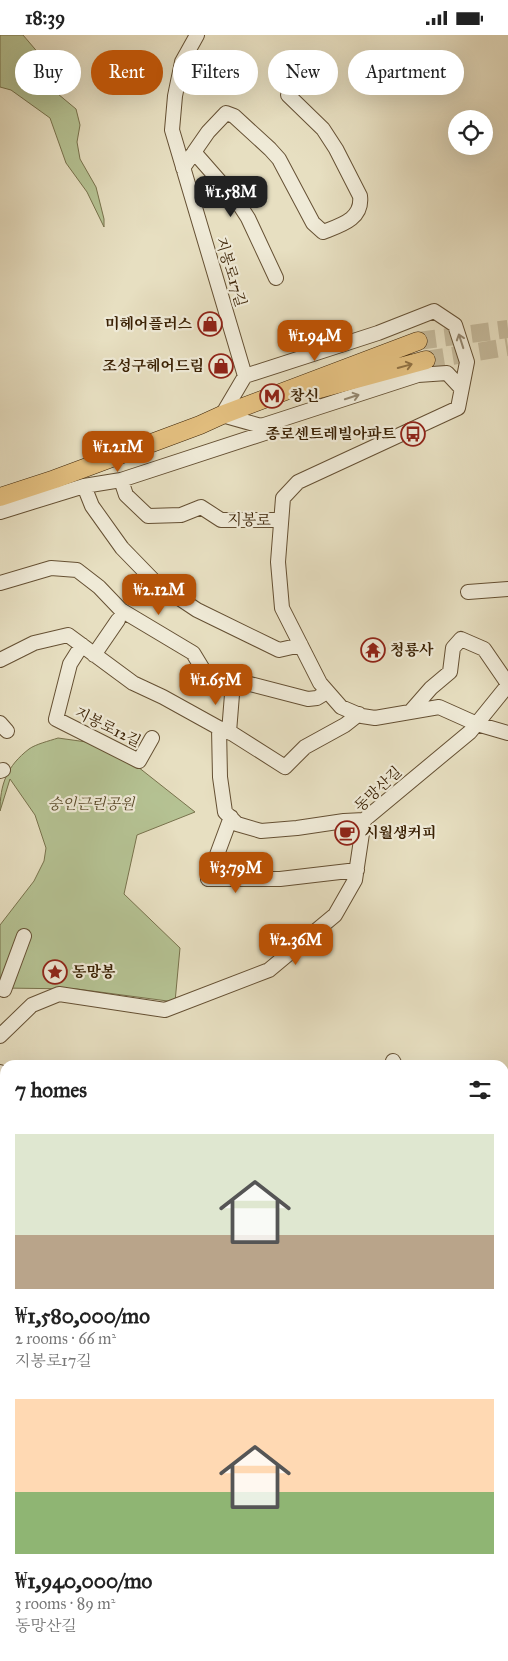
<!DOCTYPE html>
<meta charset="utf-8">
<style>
:root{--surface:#fff;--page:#f6f6f6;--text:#222;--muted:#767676;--accent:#b45309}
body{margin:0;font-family:"IM FELL Great Primer","Noto Serif KR",serif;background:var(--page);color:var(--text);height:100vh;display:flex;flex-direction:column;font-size:19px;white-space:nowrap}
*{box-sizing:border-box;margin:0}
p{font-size:16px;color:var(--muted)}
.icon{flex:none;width:28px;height:28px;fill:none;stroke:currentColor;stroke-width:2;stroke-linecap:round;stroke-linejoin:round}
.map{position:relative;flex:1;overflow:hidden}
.panel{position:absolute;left:0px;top:1025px;width:509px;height:601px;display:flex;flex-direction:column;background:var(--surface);border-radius:15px 15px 0 0;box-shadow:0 5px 20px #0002}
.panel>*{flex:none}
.guide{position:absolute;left:15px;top:15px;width:479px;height:45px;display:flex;gap:10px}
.fabs{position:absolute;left:448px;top:75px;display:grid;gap:10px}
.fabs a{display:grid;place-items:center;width:45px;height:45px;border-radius:50%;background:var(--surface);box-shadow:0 5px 20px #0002;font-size:25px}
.price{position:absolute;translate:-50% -42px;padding:0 11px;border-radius:10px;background:var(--accent);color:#fff;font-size:16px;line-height:32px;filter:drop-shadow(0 1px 2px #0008)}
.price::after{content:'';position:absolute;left:50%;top:30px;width:15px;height:11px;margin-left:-8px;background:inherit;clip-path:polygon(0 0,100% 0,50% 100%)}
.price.selected{background:#222;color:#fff}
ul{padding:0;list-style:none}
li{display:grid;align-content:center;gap:10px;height:265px;padding:0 15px}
li span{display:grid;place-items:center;height:155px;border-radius:0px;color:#555}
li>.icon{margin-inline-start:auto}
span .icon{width:90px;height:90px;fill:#fffc;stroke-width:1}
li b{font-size:21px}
h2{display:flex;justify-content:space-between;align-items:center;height:60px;padding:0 15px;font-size:21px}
.tag{padding:0 18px;border-radius:22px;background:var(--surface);box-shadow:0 5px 20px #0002;font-size:18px;line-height:45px}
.tag.selected{background:var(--accent);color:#fff}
.status{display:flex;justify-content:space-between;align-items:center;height:35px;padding:0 25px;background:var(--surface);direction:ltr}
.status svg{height:14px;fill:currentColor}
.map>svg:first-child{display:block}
.green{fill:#b5c293;stroke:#78724c}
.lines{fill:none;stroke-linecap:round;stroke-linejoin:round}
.major-tunnel{stroke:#c4b99b;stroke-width:18;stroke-dasharray:18 9;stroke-linecap:butt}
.minor-casing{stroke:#655033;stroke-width:16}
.major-casing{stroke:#3a2104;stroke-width:19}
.minor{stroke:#efead7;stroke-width:14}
.major{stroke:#e4c080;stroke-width:18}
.oneway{stroke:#94866e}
.oneway2{stroke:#8f7042}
.labels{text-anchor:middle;stroke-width:4.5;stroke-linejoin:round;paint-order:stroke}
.street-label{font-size:15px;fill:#3a2104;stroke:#efead7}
.poi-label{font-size:15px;font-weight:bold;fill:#3a2104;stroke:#efead7;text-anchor:start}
.park-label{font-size:15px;font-style:italic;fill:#594928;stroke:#efead7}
</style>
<div class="status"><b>18:39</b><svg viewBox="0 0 49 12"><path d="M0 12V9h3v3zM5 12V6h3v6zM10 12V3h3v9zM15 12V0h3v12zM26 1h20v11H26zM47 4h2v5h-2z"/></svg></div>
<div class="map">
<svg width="508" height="1626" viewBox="0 0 508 1626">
<rect width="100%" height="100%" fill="#e7dfc1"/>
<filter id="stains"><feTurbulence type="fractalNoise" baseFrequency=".004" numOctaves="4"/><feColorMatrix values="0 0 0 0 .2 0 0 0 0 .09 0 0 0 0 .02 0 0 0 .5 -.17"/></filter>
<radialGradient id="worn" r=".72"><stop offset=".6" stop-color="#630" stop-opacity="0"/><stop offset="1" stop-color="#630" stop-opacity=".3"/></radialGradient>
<path class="green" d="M0 0H23L46 27V49L76 74 80 90 77 107 80 124 96 152 104 184V192L87 157 66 128 50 83 11 55 0 52Z
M58 703 94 708 133 728 195 777 137 800 124 859 180 913 175 967 77 954 2 953 0 957V890L34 846 44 826 46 813 35 780 10 744 0 776C0 749 7 731 29 714 36 709 49 706 58 703Z"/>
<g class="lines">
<path class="major-tunnel" d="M418 306 508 294
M426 325 508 312"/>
<g class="minor-casing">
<path id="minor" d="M197 0 182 27 175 61 172 95 245 341
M194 117 237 166 248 183 276 243
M183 133 208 97 226 78 234 81 270 114 279 124 313 188 323 197C341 190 363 184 360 161L336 114 323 94 288 60
M461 353 447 338 418 340 261 391 222 380 245 341 378 298 434 276 455 290 467 327 458 373 298 447 283 463 278 527 282 573 320 648 341 672 362 681 375 683 439 672 477 689 508 698
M121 445 126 460 148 481 181 480 201 472 221 485H281
M84 451 92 471 122 513 155 547 197 575 279 615 301 610
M0 477 84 451 121 445 274 395
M0 548 51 533 77 535 99 552 121 575 193 618 210 646 242 647 308 664 317 663 327 657
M468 557 508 554
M82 610 70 629 56 684 139 726 152 703
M94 620 118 585
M0 625 34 608 68 600 133 648 163 662 219 693 220 742 225 777 237 789 261 796 297 793 344 786 364 785
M410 677 431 653 450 637 453 613 461 604 484 614 508 649
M0 688 7 696
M219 693 233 699 285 732 305 712 345 690 359 679
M229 697 233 647
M0 736 3 735
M231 782 208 844H280L357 835
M4 955 24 901
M0 1001 32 970 59 959 165 975 269 935 335 880 355 845 364 785 470 697 508 650
M393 1026 395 1030
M0 1037 2 1060 5 1070
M504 1094 508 1099
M0 1119H2L5 1108
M0 1191 5 1196
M504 1247 508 1252
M0 1279 5 1276
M504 1282 508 1278
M504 1343 508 1338
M504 1396 508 1400
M0 1440 5 1443
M0 1512 5 1510
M0 1570 5 1569
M504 1575 508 1571
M53 1621 54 1626
M391 1621 397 1626
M230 1626 241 1621
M304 1626 305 1621
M347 1626 348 1621
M378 1626 379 1621
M439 1626 445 1621"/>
</g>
<g class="major-casing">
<path id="major" d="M319 354 426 325
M0 462 55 444 200 390 222 380 418 306"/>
</g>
<use href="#minor" class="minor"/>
<use href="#major" class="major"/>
</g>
<defs><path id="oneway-shaft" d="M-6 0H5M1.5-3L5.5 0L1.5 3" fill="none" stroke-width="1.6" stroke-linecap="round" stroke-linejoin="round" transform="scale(1.25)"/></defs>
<g class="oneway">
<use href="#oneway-shaft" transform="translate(461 306) rotate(-108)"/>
<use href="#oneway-shaft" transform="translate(352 362) rotate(-18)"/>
</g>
<use class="oneway2" href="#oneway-shaft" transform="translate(405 331) rotate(-15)"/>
<defs>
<g id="shop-ring" transform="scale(1.25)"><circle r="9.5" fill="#efead7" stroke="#8f2418" stroke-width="1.5"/><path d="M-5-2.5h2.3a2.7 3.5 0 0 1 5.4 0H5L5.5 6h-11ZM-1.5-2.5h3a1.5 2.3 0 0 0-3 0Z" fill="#8f2418"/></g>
<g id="metro-ring" transform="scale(1.25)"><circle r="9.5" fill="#efead7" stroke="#8f2418" stroke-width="1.5"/><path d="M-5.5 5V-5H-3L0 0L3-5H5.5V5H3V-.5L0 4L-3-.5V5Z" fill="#8f2418"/></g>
<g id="bus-ring" transform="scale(1.25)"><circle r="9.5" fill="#efead7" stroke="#8f2418" stroke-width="1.5"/><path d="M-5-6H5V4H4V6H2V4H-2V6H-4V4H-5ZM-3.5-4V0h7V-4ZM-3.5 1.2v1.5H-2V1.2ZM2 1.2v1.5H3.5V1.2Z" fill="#8f2418"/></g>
<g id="temple-ring" transform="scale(1.25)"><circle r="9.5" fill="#efead7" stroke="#8f2418" stroke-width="1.5"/><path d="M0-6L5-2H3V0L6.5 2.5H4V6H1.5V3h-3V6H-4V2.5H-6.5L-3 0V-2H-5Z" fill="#8f2418"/></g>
<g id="cafe-ring" transform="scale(1.25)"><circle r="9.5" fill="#efead7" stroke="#8f2418" stroke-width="1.5"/><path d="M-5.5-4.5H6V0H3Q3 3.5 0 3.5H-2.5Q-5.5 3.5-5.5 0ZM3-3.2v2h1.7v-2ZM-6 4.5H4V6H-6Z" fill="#8f2418"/></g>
<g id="sight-ring" transform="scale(1.25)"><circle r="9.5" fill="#efead7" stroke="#8f2418" stroke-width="1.5"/><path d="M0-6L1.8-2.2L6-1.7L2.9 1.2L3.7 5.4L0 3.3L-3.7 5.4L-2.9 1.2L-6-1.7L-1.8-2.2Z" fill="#8f2418"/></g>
</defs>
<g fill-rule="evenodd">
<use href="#shop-ring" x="210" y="289"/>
<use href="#shop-ring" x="221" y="331"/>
<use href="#metro-ring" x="272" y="361"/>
<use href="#bus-ring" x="413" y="399"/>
<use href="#temple-ring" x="373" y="615"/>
<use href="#cafe-ring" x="347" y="798"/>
<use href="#sight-ring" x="55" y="937"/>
</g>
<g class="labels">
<g class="street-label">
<text transform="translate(231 237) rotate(73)" y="5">지봉로17길</text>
<text transform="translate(249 485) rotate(1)" y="5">지봉로</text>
<text transform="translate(108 692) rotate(26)" y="5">지봉로12길</text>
<text transform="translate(378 754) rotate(-43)" y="5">동망산길</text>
</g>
<g class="poi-label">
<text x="192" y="294" text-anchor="end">미헤어플러스</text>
<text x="204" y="336" text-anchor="end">조성구헤어드림</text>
<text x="290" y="366">창신</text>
<text x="396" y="404" text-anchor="end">종로센트레빌아파트</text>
<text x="390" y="620">청룡사</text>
<text x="364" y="803">시월생커피</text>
<text x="72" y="942">동망봉</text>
</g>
<g class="park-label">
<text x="91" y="774">숭인근린공원</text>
</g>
</g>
<rect width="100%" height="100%" filter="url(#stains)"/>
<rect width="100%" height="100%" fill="url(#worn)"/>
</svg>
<div class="fabs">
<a><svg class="icon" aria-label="locate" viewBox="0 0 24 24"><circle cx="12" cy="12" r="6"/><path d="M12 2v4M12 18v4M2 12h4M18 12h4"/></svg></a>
</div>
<b class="price selected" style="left:231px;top:183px">₩1.58M</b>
<b class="price" style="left:315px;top:327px">₩1.94M</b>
<b class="price" style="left:118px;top:438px">₩1.21M</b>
<b class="price" style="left:159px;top:581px">₩2.12M</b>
<b class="price" style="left:216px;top:671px">₩1.65M</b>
<b class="price" style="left:236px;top:859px">₩3.79M</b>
<b class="price" style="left:296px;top:931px">₩2.36M</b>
<div class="guide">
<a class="tag">Buy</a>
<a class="tag selected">Rent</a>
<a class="tag">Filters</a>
<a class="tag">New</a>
<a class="tag">Apartment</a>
</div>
<section class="panel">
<h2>7 homes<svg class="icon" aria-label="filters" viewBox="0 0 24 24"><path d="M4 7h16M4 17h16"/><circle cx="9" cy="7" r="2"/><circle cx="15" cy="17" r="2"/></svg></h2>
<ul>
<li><span style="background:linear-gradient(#dfe7d0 65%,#b9a48a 0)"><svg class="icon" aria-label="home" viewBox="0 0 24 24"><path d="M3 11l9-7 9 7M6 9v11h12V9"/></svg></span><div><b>₩1,580,000/mo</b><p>2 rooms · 66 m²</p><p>지봉로17길</p></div></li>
<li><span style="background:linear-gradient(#ffd9b3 60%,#8fb573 0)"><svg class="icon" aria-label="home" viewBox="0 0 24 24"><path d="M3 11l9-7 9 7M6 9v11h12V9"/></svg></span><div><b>₩1,940,000/mo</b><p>3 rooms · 89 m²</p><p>동망산길</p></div></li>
</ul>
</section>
</div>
